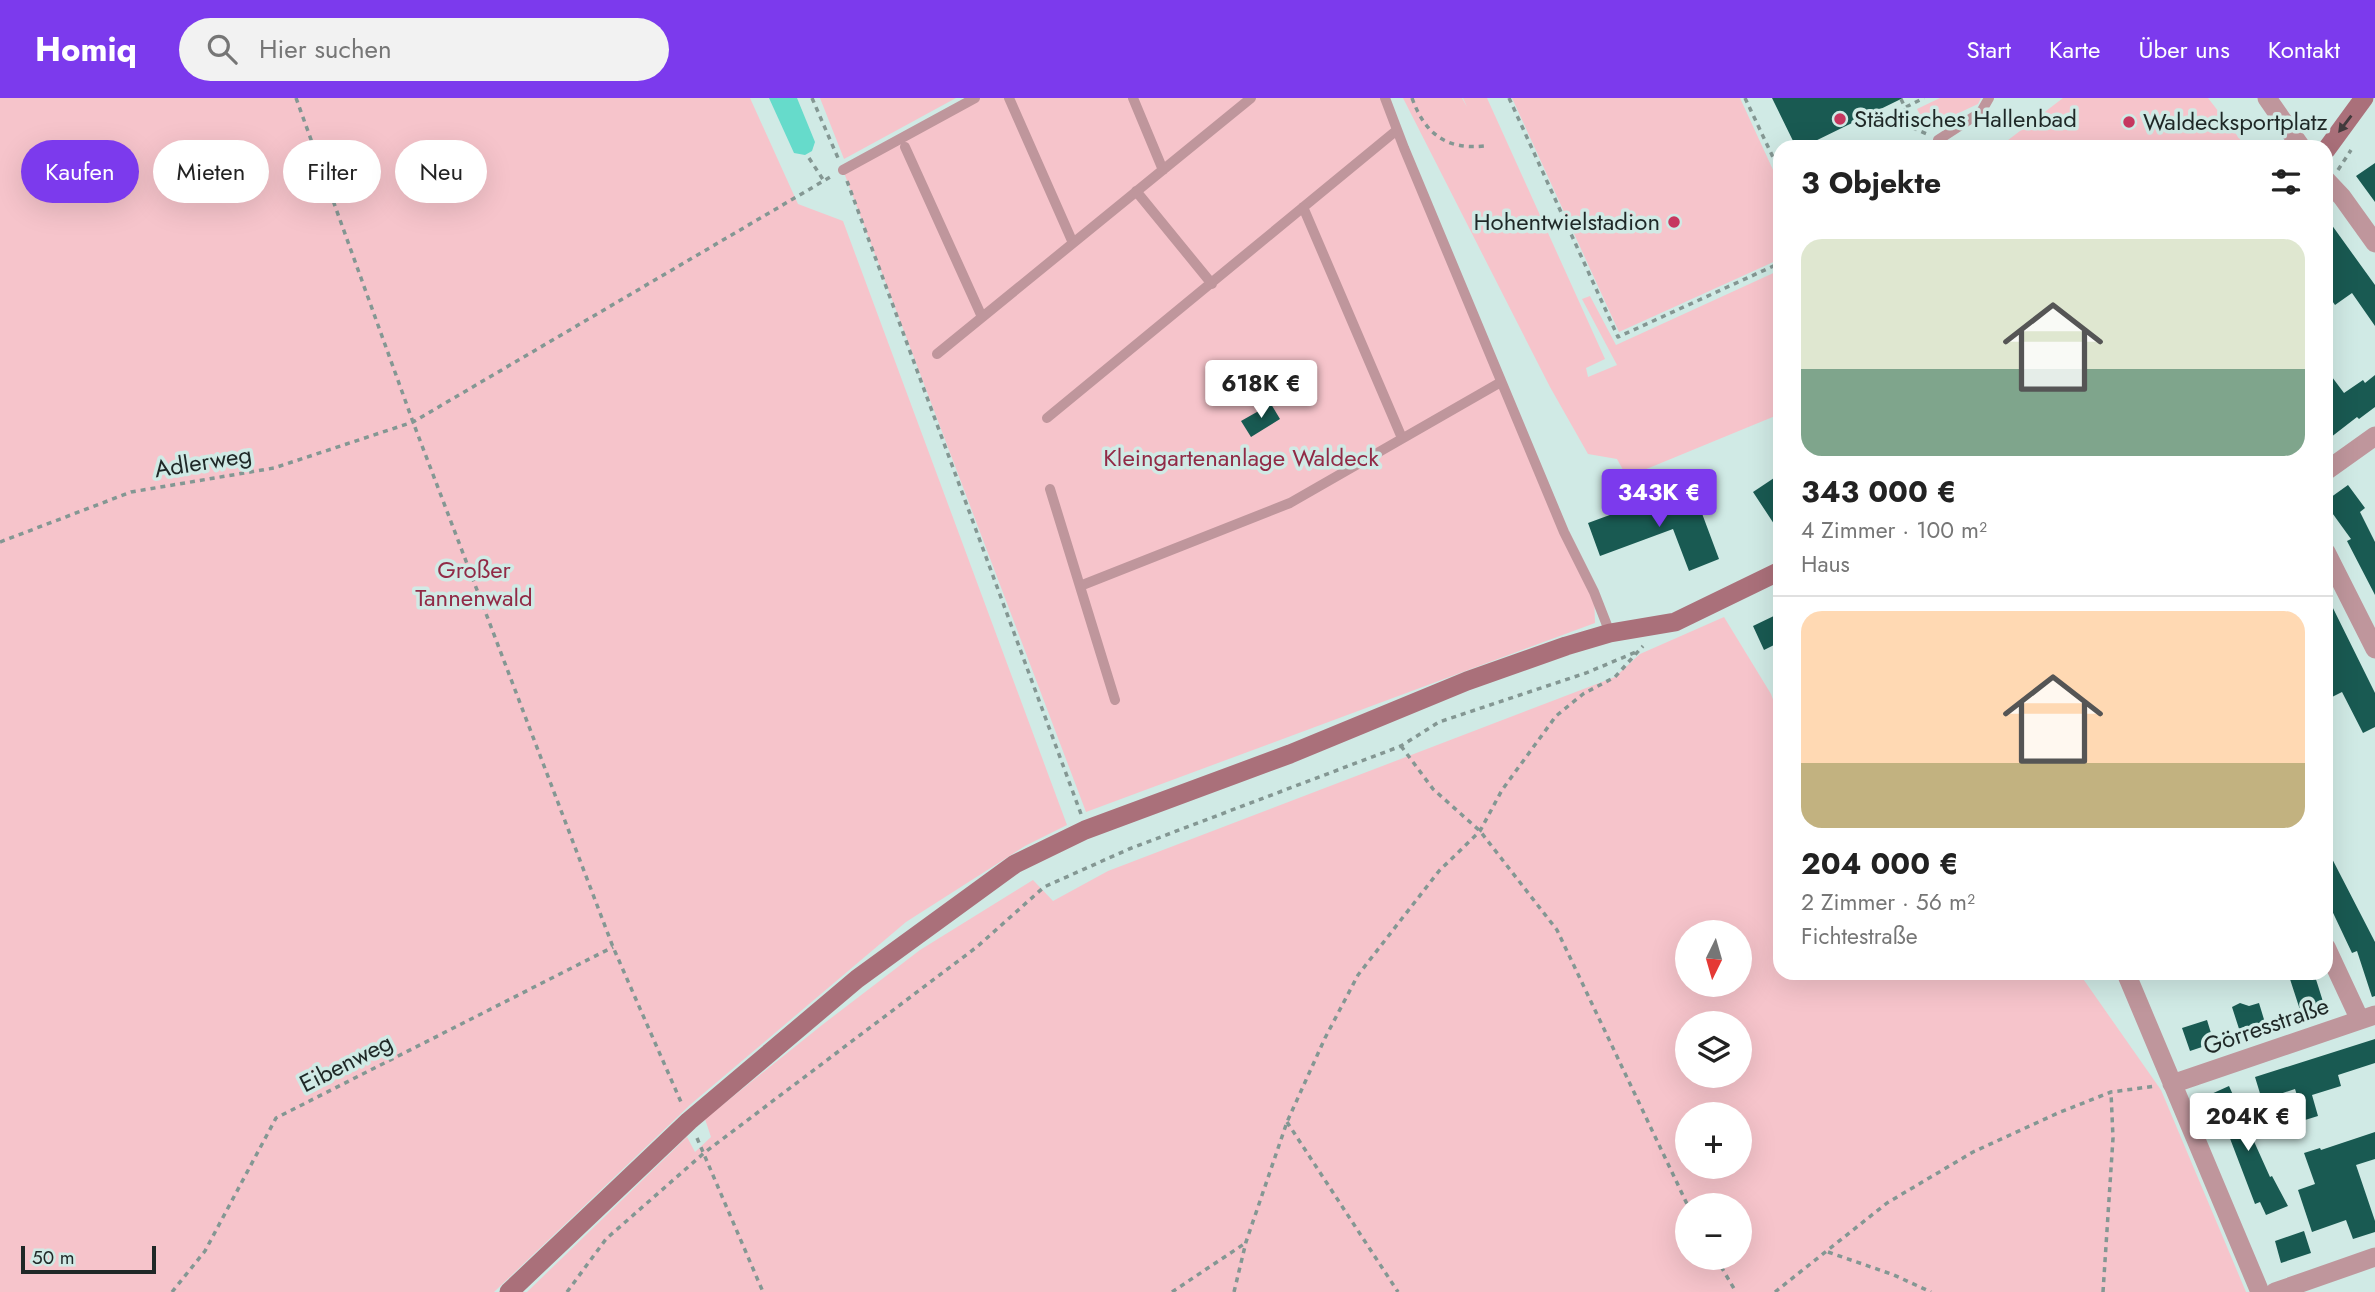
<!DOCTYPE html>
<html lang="de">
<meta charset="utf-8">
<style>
:root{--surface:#fff;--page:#f2f2f2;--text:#222;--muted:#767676;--line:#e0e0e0;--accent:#7c3aed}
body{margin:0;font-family:Jost,sans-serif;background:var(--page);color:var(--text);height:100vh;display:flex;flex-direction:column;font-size:26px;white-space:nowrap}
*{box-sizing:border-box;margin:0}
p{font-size:23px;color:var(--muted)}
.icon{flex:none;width:38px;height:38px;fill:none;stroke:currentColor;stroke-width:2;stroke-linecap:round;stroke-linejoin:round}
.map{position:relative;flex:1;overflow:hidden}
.details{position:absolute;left:1773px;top:42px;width:560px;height:840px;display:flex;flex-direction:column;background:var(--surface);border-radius:21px;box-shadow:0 7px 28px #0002}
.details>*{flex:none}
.hud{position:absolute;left:21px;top:42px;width:665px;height:63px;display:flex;gap:14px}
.needle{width:46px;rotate:185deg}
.controls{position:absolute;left:1675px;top:822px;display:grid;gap:14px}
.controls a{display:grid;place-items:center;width:77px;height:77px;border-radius:50%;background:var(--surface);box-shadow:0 7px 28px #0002;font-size:35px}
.scale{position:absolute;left:21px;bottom:18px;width:135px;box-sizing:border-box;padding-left:7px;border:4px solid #1f2827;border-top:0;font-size:19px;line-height:24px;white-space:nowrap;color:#1f2827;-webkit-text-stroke:5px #d0eae5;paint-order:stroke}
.price{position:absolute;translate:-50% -60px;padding:0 16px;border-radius:7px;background:#fff;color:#222;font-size:23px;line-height:46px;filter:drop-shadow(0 2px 4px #0008)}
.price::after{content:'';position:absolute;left:50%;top:42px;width:21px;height:16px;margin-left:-10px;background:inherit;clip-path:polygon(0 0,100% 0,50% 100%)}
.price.selected{background:var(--accent);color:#fff}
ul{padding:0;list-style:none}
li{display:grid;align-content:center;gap:14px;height:371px;padding:0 28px}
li+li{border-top:2px solid var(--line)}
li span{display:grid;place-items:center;height:217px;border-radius:21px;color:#555}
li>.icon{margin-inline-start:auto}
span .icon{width:126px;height:126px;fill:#fffc;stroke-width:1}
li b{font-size:30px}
h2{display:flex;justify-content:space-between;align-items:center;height:84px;padding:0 28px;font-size:30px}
.chip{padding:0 24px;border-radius:32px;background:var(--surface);box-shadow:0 7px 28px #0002;font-size:24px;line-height:63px}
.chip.selected{background:var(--accent);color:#fff}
header{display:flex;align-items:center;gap:42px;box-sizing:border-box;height:98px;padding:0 35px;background:var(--accent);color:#fff}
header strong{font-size:33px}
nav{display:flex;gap:38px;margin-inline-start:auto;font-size:24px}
.search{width:490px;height:63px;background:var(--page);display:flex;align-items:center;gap:18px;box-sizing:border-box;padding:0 24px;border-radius:38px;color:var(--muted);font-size:26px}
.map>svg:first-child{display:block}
.green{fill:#f6c4cb;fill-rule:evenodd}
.water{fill:#66dbcb}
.building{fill:#195a52}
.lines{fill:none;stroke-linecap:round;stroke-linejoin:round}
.path{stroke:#849793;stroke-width:3.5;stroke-dasharray:5 5;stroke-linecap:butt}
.service{stroke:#bf969c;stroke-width:10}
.minor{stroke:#bf969c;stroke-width:19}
.secondary{stroke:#aa707a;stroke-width:19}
.oneway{fill:#423a3c}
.poi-dot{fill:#c6375f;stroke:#d0eae5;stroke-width:2.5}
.labels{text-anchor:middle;stroke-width:7;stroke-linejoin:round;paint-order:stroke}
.poi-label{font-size:24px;fill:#1f2827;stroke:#d0eae5;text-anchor:start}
.park-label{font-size:24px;fill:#912a46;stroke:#d0eae5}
.street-label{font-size:24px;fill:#1f2827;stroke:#d0eae5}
</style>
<header>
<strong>Homiq</strong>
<div class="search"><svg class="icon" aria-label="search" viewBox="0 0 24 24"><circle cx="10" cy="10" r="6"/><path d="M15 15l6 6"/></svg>Hier suchen</div>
<nav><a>Start</a><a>Karte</a><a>Über uns</a><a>Kontakt</a></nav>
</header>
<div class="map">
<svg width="2375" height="1194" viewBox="0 0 2375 1194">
<rect width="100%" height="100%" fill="#d0eae5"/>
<path class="green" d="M0 0H750L798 106 843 123 1067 727 1025 748 906 824 691 1006 494 1194H0Z
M820 0H956L844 61Z
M975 0H1386L1594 494 1595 525 1086 714 843 72Z
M1403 0H1462L1467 9 1463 0H1487L1605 261 1586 270 1588 279 1617 267 1582 201 1590 198 1616 247 1780 172V316L1627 379 1617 361 1588 356 1550 289Z
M1512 0H1740L1780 87V161L1619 234Z
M1940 0H1981L1978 6 1935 26 1926 28 1917 11Z
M2063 0H2208L2246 49H1999Z
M1724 519 1771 596 1780 621V875H2079L2161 992 2246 1194H527L687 1039 695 1054 711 1039 705 1021 822 927 920 852 1033 782 1053 803 1108 773 1615 579 1640 556ZM1687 835H1740V887H1687ZM1687 926H1740V978H1687ZM1687 1017H1740V1069H1687ZM1687 1108H1740V1160H1687Z"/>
<path class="water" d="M769 0H797L815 44 812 53 805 57 794 55Z"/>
<path class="building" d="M1772 0H1903L1803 49H1796Z
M2375 65V104L2356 78Z
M2326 119 2375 187V228L2352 195 2335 207 2326 194Z
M2326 271 2344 295 2363 282 2365 285 2375 277V309L2359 321 2357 319 2326 343Z
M1271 306 1280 321 1251 339 1241 323Z
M1780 376V435L1753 394Z
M2348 387 2365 410 2360 414 2375 444V497L2347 443 2351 441 2330 412 2333 410 2327 402Z
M1694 394 1719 461 1689 473 1673 431 1600 458 1588 425 1656 400 1659 407Z
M2326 496 2375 595V629L2363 635 2342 594 2326 602Z
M1780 515V544L1764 552 1753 528Z
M2326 749 2375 844V898L2372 899 2357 853 2352 855 2326 800Z
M2288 875H2314L2325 910 2302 918Z
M2240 905 2249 908 2259 905 2266 928 2241 937 2232 909Z
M2207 922 2214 945 2190 953 2182 930Z
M2375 941V965L2338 977 2341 988 2312 997 2318 1018 2305 1022 2295 991 2262 1002 2255 979Z
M2229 988 2270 1079 2272 1078 2288 1108 2266 1117 2260 1104 2255 1106 2226 1030 2224 1031 2209 997Z
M2375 1034V1061L2356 1067 2375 1123V1134L2353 1141 2346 1122 2312 1134 2298 1092 2315 1086 2304 1055 2320 1050 2321 1052Z
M2304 1133 2311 1155 2281 1165 2275 1143Z"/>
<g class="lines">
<path class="path" d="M296 0 413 324 613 849 681 1004
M812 0 838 60
M1412 0C1425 36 1446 52 1485 48
M1509 0 1618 239 1780 165
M1745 0 1780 74
M1901 1 1915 31 1927 36
M1906 9 1924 0
M809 60 824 83
M2338 72 2351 52
M847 83 1081 716
M0 444 131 394 274 370 413 324 832 78
M1401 648 1433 691 1480 733 1557 832 1688 1108
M1287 1024 1398 1194
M697 1040 763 1194
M1828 1154 1894 1177 1931 1194
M1716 1160 1736 1194
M172 1194 205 1153 276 1020 613 849
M567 1194 606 1141 704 1055 978 848 1044 789 1129 751 1401 648 1439 624 1586 575 1636 554
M1172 1194 1244 1146
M1234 1194 1246 1144 1287 1024 1325 940 1358 877 1439 773 1480 733 1502 692 1556 618 1583 596 1615 579 1643 548
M1775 1194 1887 1105 1973 1054 2058 1015 2111 994 2156 988
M2103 1194 2113 1040 2111 994"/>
<path class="service" d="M1009 0 1073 145
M1133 0 1163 72
M1385 0 1404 50 1564 434 1594 494 1610 535
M1938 42 1981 14 1989 0
M905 49 982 219
M843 72 975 0
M1136 93 1212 186
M1303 109 1402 340
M937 256 1251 0
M1047 320 1397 32
M1050 391 1115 602
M1080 488 1290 405 1501 284"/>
<path class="minor" d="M2267 0 2301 49
M2326 82 2342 99 2375 145
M2326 373 2375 338
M2326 454 2375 551
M2326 849 2360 922
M2126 875 2260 1194
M2172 986 2375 917
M2275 1194 2375 1159"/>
<path class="secondary" d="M2326 52 2364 0
M509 1194 689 1023 857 881 1015 766 1085 732 1290 656 1467 583 1566 548 1610 535 1675 524 1780 473"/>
</g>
<defs><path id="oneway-solid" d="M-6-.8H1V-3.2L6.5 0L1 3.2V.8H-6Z" transform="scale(1.75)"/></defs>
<use class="oneway" href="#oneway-solid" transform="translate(2345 26) rotate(127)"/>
<g class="poi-dot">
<circle cx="1840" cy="21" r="7"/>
<circle cx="2129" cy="24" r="7"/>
<circle cx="1674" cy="124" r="7"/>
</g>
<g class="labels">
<g class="poi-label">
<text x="1854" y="29">Städtisches Hallenbad</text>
<text x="2143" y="32">Waldecksportplatz</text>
<text x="1660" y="132" text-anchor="end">Hohentwielstadion</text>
</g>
<g class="park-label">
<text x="1241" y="368">Kleingartenanlage Waldeck</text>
<text x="474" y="480">Großer<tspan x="474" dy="28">Tannenwald</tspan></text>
</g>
<g class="street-label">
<text transform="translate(203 364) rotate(-9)" y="8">Adlerweg</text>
<text transform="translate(2266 928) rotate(-19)" y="8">Görresstraße</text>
<text transform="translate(346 965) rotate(-27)" y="8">Eibenweg</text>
</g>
</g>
</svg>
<div class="controls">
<a><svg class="needle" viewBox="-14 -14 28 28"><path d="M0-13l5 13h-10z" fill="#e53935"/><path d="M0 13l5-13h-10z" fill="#767676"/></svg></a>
<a><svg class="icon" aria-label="layers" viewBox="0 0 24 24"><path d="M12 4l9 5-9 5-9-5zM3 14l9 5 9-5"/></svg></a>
<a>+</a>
<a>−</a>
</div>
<div class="scale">50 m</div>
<b class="price" style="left:1261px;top:322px">618K €</b>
<b class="price selected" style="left:1659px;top:431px">343K €</b>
<b class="price" style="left:2248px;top:1055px">204K €</b>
<div class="hud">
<a class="chip selected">Kaufen</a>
<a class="chip">Mieten</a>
<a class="chip">Filter</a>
<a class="chip">Neu</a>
</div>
<section class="details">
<h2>3 Objekte<svg class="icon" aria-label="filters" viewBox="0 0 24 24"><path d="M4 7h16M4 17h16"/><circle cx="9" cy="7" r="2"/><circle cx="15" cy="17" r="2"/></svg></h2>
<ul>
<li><span style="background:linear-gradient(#dfe7d0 60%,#7fa58c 0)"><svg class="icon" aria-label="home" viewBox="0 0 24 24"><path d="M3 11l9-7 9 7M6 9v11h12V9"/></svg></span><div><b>343 000 €</b><p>4 Zimmer · 100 m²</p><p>Haus</p></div></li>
<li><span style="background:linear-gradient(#ffd9b3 70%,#c2b280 0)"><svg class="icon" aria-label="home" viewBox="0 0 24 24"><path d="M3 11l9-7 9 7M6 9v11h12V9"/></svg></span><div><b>204 000 €</b><p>2 Zimmer · 56 m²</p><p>Fichtestraße</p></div></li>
</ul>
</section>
</div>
